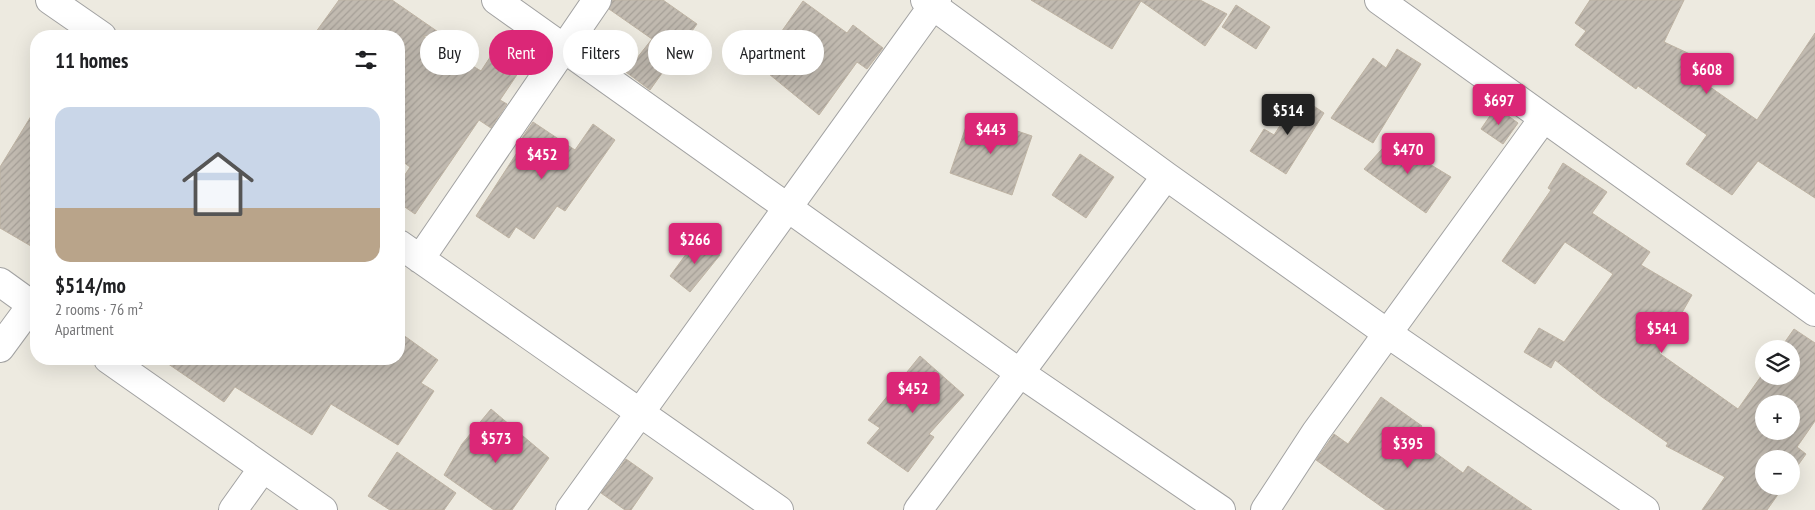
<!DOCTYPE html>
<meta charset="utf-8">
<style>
:root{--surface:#fff;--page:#f6f6f6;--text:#202124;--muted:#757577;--accent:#db2777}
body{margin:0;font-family:"PT Sans Narrow",sans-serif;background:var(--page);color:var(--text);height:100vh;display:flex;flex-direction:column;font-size:19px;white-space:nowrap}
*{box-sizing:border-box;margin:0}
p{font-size:16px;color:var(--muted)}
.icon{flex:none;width:28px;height:28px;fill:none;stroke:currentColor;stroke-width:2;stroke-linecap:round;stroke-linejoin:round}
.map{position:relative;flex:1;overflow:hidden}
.side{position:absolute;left:30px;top:30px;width:375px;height:335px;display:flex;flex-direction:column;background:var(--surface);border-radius:20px;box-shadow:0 5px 20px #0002}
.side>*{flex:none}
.top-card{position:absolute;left:420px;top:30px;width:475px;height:45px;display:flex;gap:10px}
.fabs{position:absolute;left:1755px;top:340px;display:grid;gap:10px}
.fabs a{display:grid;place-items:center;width:45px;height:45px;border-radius:50%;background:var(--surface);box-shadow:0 5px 20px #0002;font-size:25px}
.price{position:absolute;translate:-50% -42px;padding:0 11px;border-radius:5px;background:var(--accent);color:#fff;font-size:16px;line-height:32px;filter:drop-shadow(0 1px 2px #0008)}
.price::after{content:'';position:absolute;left:50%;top:30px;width:15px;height:11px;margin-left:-8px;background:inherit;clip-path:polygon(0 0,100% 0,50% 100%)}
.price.on{background:#222;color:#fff}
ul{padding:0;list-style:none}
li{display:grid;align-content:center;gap:10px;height:265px;padding:0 25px}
li span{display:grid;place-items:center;height:155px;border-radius:15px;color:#555}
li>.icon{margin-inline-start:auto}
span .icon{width:90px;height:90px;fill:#fffc;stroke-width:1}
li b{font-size:21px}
h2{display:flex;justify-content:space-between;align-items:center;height:60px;padding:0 25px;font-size:21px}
.tag{padding:0 18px;border-radius:22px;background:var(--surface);box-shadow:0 5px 20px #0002;font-size:18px;line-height:45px}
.tag.on{background:var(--accent);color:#fff}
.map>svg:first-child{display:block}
.building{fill:url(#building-hatch);stroke:#beb3a3;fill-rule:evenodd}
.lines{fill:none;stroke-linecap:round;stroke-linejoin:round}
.minor-casing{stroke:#a2a2a2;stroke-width:30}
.minor{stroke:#fff;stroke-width:28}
</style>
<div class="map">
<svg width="1815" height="510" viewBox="0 0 1815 510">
<defs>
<pattern id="building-hatch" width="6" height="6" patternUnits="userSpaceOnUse" patternTransform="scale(1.25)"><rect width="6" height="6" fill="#c1bab0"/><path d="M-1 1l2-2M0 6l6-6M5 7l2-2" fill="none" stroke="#a59f97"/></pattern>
</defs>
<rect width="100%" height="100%" fill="#edeae0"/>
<path class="building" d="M339 0H392L444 36H423L481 71 504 36 531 54 500 100 507 104 491 128 479 120 415 214 399 203V184L410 167 399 159V36H313Z
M612 0H663L697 24 650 90 626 72 652 39 609 9Z
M1031 0H1200L1227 14 1205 46 1141 1 1112 49Z
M1590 0H1684L1664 42 1692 55 1686 70 1757 120 1815 33V198L1758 161 1732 195 1686 164 1707 135 1638 86 1636 89 1575 45 1586 31 1575 23Z
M803 1 847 33 853 25 883 48 867 69 857 62 819 115 758 65Z
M1236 5 1270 27 1256 49 1222 27Z
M1397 49 1421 64 1373 143 1331 118 1373 58 1386 68Z
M1299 96 1324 113 1286 174 1250 151 1264 129 1274 135Z
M1496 107 1518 123 1503 144 1481 129Z
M36 108V249L0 228V167Z
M970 115 1032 136 1012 195 950 173Z
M533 122 575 150 593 124 615 140 565 211 557 206 534 239 516 227 509 238 476 216 520 148 517 145Z
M1390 140 1451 177 1426 213 1364 169Z
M1080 154 1114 177 1086 218 1052 195Z
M1563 163 1607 192 1592 213 1650 252 1641 265 1692 295 1659 353 1738 409 1764 372V376H1791V349H1780L1794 329 1815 343V421L1797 447 1806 454 1791 475V459H1764V486H1784L1767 510H1702L1725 477 1666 446 1668 443 1602 397 1555 360 1551 368 1524 352 1539 328 1564 342 1613 274 1565 242 1535 284 1502 261 1551 190 1548 188ZM1764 404H1791V431H1764Z
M698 238 720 255 690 292 670 276Z
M399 332 438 360 421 383 434 391 398 445 331 404 312 435 235 387 224 402 161 359H399Z
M920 356 964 395 929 434 934 437 908 472 867 443 880 428 868 420Z
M1381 397 1422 426 1414 437 1463 473 1468 466 1532 510H1386L1316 460 1334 434 1348 444Z
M491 409 549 458 512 510H494L444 475 462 444Z
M397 452 456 493 444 510H390L368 496Z
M626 459 653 478 631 510H625L601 493Z"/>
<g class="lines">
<g class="minor-casing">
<path id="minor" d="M50 0 102 36
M496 0 1020 373 1221 510
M925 0 1166 176 1387 333 1645 510
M1379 0 1815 312
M399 244 779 510
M420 259 597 0
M0 282 36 308
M0 348 36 299
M108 359 323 510
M233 510 263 468
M570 510 937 0
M918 510 1166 176
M1265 510 1316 432 1543 119"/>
</g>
<use href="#minor" class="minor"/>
</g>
</svg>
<div class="fabs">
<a><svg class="icon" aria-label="layers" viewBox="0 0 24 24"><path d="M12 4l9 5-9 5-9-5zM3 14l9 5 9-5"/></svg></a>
<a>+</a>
<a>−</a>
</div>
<b class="price" style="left:1707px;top:95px">$608</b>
<b class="price" style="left:1499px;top:126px">$697</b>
<b class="price on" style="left:1288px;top:136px">$514</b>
<b class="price" style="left:991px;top:155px">$443</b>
<b class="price" style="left:1408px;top:175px">$470</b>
<b class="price" style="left:542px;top:180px">$452</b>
<b class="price" style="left:695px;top:265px">$266</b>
<b class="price" style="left:1662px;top:354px">$541</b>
<b class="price" style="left:913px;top:414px">$452</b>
<b class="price" style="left:496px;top:464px">$573</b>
<b class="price" style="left:1408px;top:469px">$395</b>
<div class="top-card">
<a class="tag">Buy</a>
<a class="tag on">Rent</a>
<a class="tag">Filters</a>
<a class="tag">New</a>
<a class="tag">Apartment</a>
</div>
<section class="side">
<h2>11 homes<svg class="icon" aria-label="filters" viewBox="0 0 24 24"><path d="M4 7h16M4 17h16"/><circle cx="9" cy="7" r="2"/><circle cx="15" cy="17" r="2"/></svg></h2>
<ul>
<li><span style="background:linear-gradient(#c9d6e8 65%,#b9a48a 0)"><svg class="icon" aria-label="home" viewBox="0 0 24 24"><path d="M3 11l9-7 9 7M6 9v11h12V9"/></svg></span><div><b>$514/mo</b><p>2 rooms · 76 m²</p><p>Apartment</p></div></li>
</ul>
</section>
</div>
